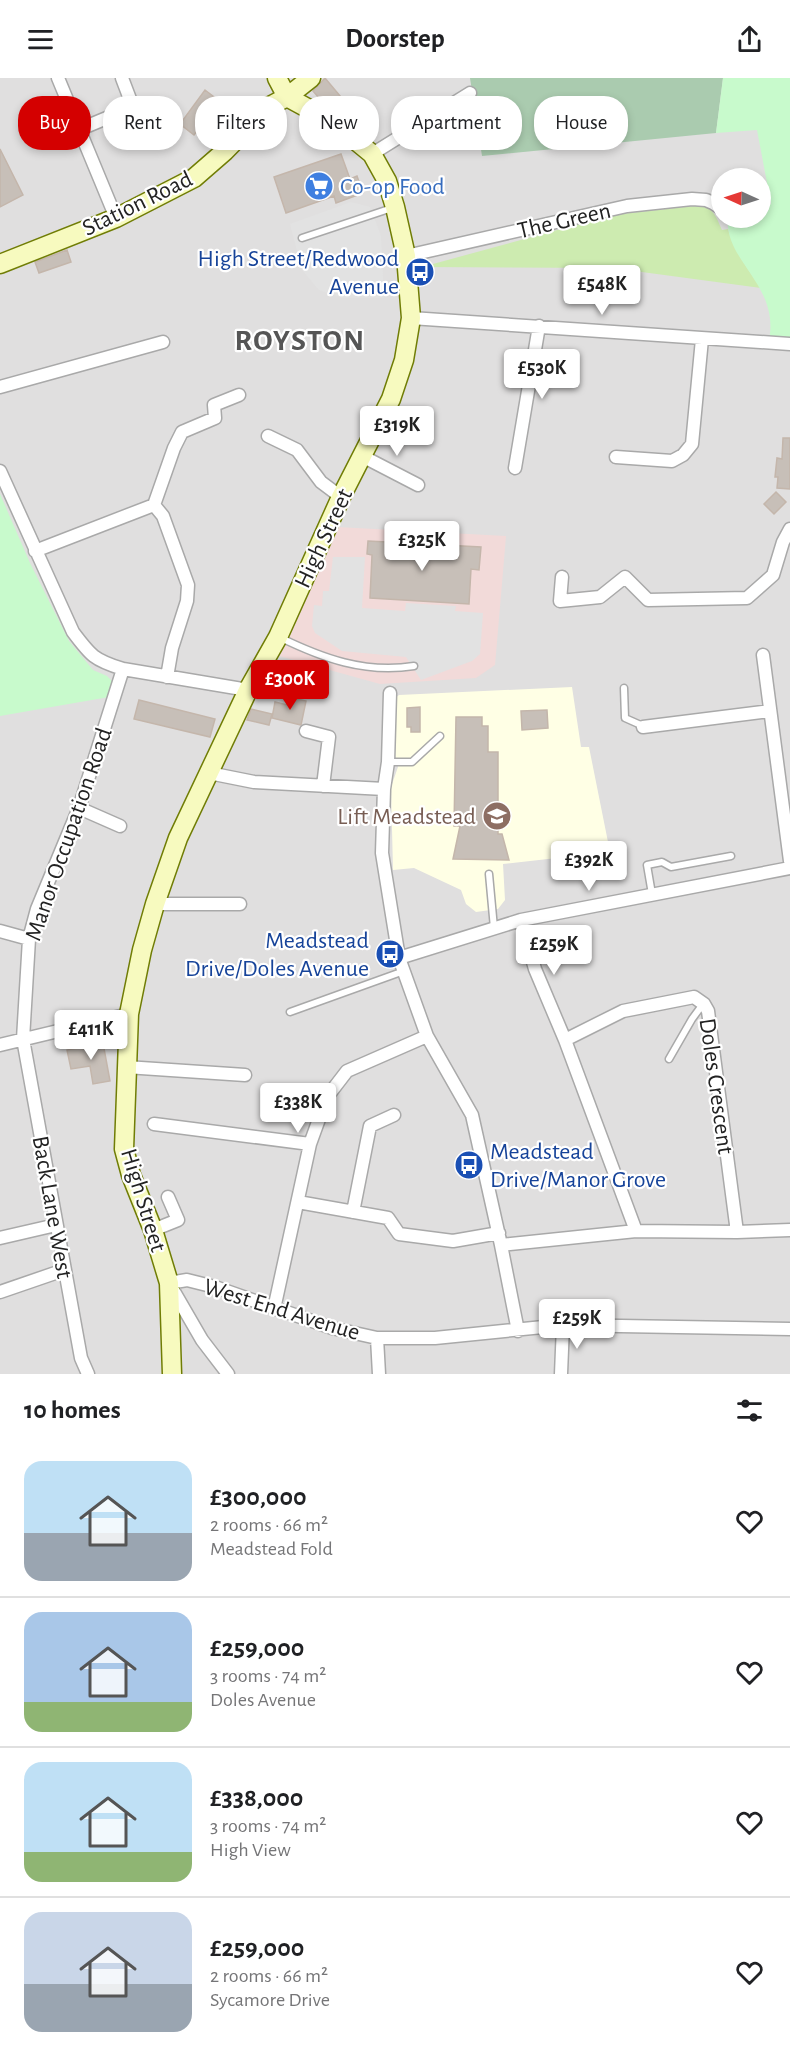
<!DOCTYPE html>
<meta charset="utf-8">
<style>
:root{--surface:#fff;--page:#f6f6f6;--text:#202124;--muted:#757577;--line:#e0e0e0;--accent:#d40000}
body{margin:0;font-family:"Alegreya Sans",sans-serif;background:var(--page);color:var(--text);height:100vh;display:flex;flex-direction:column;font-size:22px;white-space:nowrap}
*{box-sizing:border-box;margin:0}
p{font-size:20px;color:var(--muted)}
.icon{flex:none;width:33px;height:33px;fill:none;stroke:currentColor;stroke-width:2;stroke-linecap:round;stroke-linejoin:round}
.map{position:relative;height:1296px;overflow:hidden}
.sheet{display:flex;flex-direction:column;background:var(--surface);flex:1}
.sheet>*{flex:none}
.hud{position:absolute;left:18px;top:18px;width:754px;height:54px;display:flex;gap:12px}
.needle{width:39px;rotate:273deg}
.fabs{position:absolute;left:711px;top:90px;display:grid;gap:12px}
.fabs a{display:grid;place-items:center;width:60px;height:60px;border-radius:50%;background:var(--surface);box-shadow:0 3px 9px #0003;font-size:30px}
.price{position:absolute;translate:-50% -51px;padding:0 14px;border-radius:6px;background:#fff;color:#222;font-size:20px;line-height:39px;filter:drop-shadow(0 2px 3px #0008)}
.price::after{content:'';position:absolute;left:50%;top:36px;width:18px;height:14px;margin-left:-9px;background:inherit;clip-path:polygon(0 0,100% 0,50% 100%)}
.price.selected{background:var(--accent);color:#fff}
ul{padding:0;list-style:none}
li{display:flex;align-items:center;gap:18px;height:150px;padding:0 24px}
li+li{border-top:2px solid var(--line)}
li span{display:grid;place-items:center;flex:none;width:168px;height:120px;border-radius:18px;color:#555}
li>.icon{margin-inline-start:auto}
span .icon{width:72px;height:72px;fill:#fffc;stroke-width:1}
li b{font-size:26px}
h2{display:flex;justify-content:space-between;align-items:center;height:72px;padding:0 24px;font-size:26px}
.chip{padding:0 21px;border-radius:24px;background:var(--surface);box-shadow:0 3px 9px #0003;font-size:21px;line-height:54px}
.chip.selected{background:var(--accent);color:#fff}
header{display:flex;justify-content:space-between;align-items:center;height:78px;padding:0 24px;background:var(--surface);font-size:27px;font-weight:600}
.map>svg:first-child{display:block}
.residential{fill:#e0dfdf;fill-rule:evenodd}
.commercial{fill:#f2dad9}
.education{fill:#ffffe5}
.grass{fill:#cdebb0}
.cemetery{fill:#aacbaf}
.park{fill:#c8facc}
.parking{fill:#e2e2e2}
.building{fill:#c7bfb8;stroke:#c4b6ab;stroke-width:1.5}
.lines{fill:none;stroke-linecap:round;stroke-linejoin:round}
.service-casing{stroke:#a9a9a9;stroke-width:9}
.minor-casing{stroke:#a9a9a9;stroke-width:15}
.secondary-casing{stroke:#707d05;stroke-width:21}
.service{stroke:#fff;stroke-width:6}
.minor{stroke:#fff;stroke-width:12}
.secondary{stroke:#f7fabf;stroke-width:18}
.labels{text-anchor:middle;stroke-width:4.5;stroke-linejoin:round;paint-order:stroke}
.shop-label{font-size:24px;fill:#366cbe;stroke:#fff;text-anchor:start}
.street-label{font-size:24px;fill:#222;stroke:#fff}
.transit-label{font-size:24px;fill:#164399;stroke:#fff;text-anchor:end}
.education-label{font-size:24px;fill:#785e54;stroke:#fff;text-anchor:end}
.district-label{font-size:30px;font-weight:bold;letter-spacing:1.5px;fill:#555;stroke:#fff}
</style>
<header><svg class="icon" aria-label="menu" viewBox="0 0 24 24"><path d="M4 6h16M4 12h16M4 18h16"/></svg>Doorstep<svg class="icon" aria-label="share" viewBox="0 0 24 24"><path d="M12 15V3M7 8l5-5 5 5M5 13v7h14v-7"/></svg></header>
<div class="map">
<svg width="790" height="1296" viewBox="0 0 790 1296">
<rect width="100%" height="100%" fill="#f2efe9"/>
<path class="residential" d="M0 0H790V1296H0ZM722 100H760V140H722Z"/>
<path class="commercial" d="M337 449 506 458 495 587 476 600 380 606 279 578Z"/>
<path class="education" d="M572 609 581 669H589L610 774 503 786 505 822 498 831 476 834 466 826 461 812 414 790 393 792 391 709 398 689 397 681 393 676 395 620 399 617Z"/>
<path class="grass" d="M694 128C713 128 715 136 722 152L728 151C734 173 748 191 761 210L612 190 422 189 612 137Z"/>
<path class="cemetery" d="M470 0H723L716 55 482 78Z"/>
<path class="park" d="M723 0H790V263L769 262C780 207 724 183 728 140H760L761 127 771 126 757 52 716 55Z
M0 416 30 485 69 563 93 592 107 598 113 604 109 619 0 638Z"/>
<path class="parking" d="M351 124 370 129 381 158 384 220H342L319 212 302 192 290 146Z
M333 479H365L362 530 405 533 406 525 456 528 455 533 483 535 480 576 472 583 421 602 406 579 342 573 315 555 312 548 314 527 322 528 323 513H329Z
M271 593 311 602 309 610 316 612V615L308 613 306 619 284 614 281 625 275 624 273 636 249 631Z"/>
<path class="building" d="M325 0 345 24 335 32 325 27 313 13Z
M205 12 235 35 220 54 205 43 194 57 180 46Z
M0 71 23 117 0 129Z
M341 76 350 101 357 98 363 115 336 125 334 118 286 135 274 99Z
M67 172 71 184 39 195 35 184Z
M783 360H790V411L777 410 778 399H775L777 380 782 381Z
M776 414 786 424 774 436 764 426Z
M368 463 481 469 479 492 471 491 469 526 370 520 372 477 367 476Z
M289 619 306 623 301 647 272 640 275 624 287 627Z
M139 622 215 641 210 659 134 641Z
M420 629V654H411V649H407V630Z
M251 631 272 636 269 647 247 642Z
M547 632 548 650 522 652 521 633Z
M456 639H482V648H488V674H498V756H502L509 782 453 781 460 748H454Z
M103 965 110 1003 93 1006 90 988 71 991 67 972Z"/>
<g class="lines">
<g class="service-casing">
<path id="service" d="M302 160 392 130
M279 559C322 580 365 596 414 588
M624 610 625 640 643 648
M388 684H412L440 658
M489 796 494 850
M652 816 647 787 662 784 671 789 731 778
M290 934 404 893
M669 981 692 941 703 926"/>
</g>
<g class="minor-casing">
<path id="minor" d="M58 0 116 140
M78 52 133 29 122 0
M372 76 470 15
M406 178 627 128 692 121 706 122 713 125 722 131
M411 240 790 266
M0 309 163 264
M268 358 297 372 321 404 341 419
M362 378 418 407
M616 379 672 383 683 377 692 366 702 261
M515 390 539 248
M0 393 73 554C91 578 94 582 123 591L248 612
M154 427 163 438 188 507 187 523 172 570 167 599
M35 473 154 427 174 370 182 354 215 340 214 327 239 317
M562 499 560 523 600 519 625 499 648 522 747 520 773 497 783 464 790 451
M763 577 790 783
M643 649 770 633
M306 653 329 659 323 708
M209 695 254 704 384 711 382 775 399 880 427 958 472 1037 501 1167 518 1253
M384 711 388 684 390 615
M79 730 120 748
M155 826H240
M521 842 535 891 565 962
M0 853 29 861
M399 880 521 842 790 790
M0 967 129 936
M126 989 245 997
M154 1046 310 1066
M298 1124 388 1140 399 1156 453 1163 499 1155
M353 1134 370 1048 394 1037
M153 1152 178 1142 168 1119
M636 1153 565 962 623 933 694 919 704 926 708 933 737 1154
M0 1160 56 1147
M501 1167 636 1153 737 1154 790 1152
M0 1214 64 1192
M274 1231 310 1066 327 1019 347 993 427 958
M377 1260 379 1296
M88 1296 81 1280 23 961 29 861 37 831 79 730 123 591
M228 1296 202 1262 169 1205 187 1202 215 1209 332 1250 377 1260H435L563 1247 790 1251
M561 1296 563 1247"/>
</g>
<g class="secondary-casing">
<path id="secondary" d="M277 0 287 19
M0 186 116 140 194 100 225 73 268 29 287 19 311 0
M172 1296 169 1205 153 1152 131 1097 124 1071 129 936 142 872 155 826 178 760 248 612 278 559 341 419 391 321 404 282 411 240 406 178 395 129 387 103 372 76 333 44 287 19"/>
</g>
<use href="#service" class="service"/>
<use href="#minor" class="minor"/>
<use href="#secondary" class="secondary"/>
</g>
<defs>
<g id="supermarket-disc" transform="scale(1.5)"><circle r="9.5" fill="#3f7fe0" stroke="#fff"/><path d="M-6-5.5h2.5l.6 2H6L4.5 2H-2.5L-4.4-4H-6ZM-1.5 3.2a1.3 1.3 0 1 0 .1 0ZM3 3.2a1.3 1.3 0 1 0 .1 0Z" fill="#fff"/></g>
<g id="bus-disc" transform="scale(1.5)"><circle r="9.5" fill="#1a4fb4" stroke="#fff"/><path d="M-5-6H5V4H4V6H2V4H-2V6H-4V4H-5ZM-3.5-4V0h7V-4ZM-3.5 1.2v1.5H-2V1.2ZM2 1.2v1.5H3.5V1.2Z" fill="#fff"/></g>
<g id="school-disc" transform="scale(1.5)"><circle r="9.5" fill="#8d6e63" stroke="#fff"/><path d="M0-5L7-2L0 1L-7-2ZM-4 1L0 2.5L4 1V4Q0 6-4 4Z" fill="#fff"/></g>
</defs>
<g fill-rule="evenodd">
<use href="#supermarket-disc" x="319" y="108"/>
<use href="#bus-disc" x="420" y="194"/>
<use href="#school-disc" x="497" y="738"/>
<use href="#bus-disc" x="390" y="876"/>
<use href="#bus-disc" x="469" y="1087"/>
</g>
<g class="labels">
<g class="shop-label">
<text x="340" y="116">Co-op Food</text>
</g>
<g class="street-label">
<text transform="translate(137 125) rotate(-26)" y="8">Station Road</text>
<text transform="translate(564 142) rotate(-13)" y="8">The Green</text>
<text transform="translate(323 460) rotate(-65)" y="8">High Street</text>
<text transform="translate(68 756) rotate(-71)" y="8">Manor Occupation Road</text>
<text transform="translate(717 1008) rotate(82)" y="8">Doles Crescent</text>
<text transform="translate(144 1122) rotate(73)" y="8">High Street</text>
<text transform="translate(53 1129) rotate(80)" y="8">Back Lane West</text>
<text transform="translate(282 1231) rotate(17)" y="8">West End Avenue</text>
</g>
<g class="transit-label">
<text x="399" y="188">High Street/Redwood<tspan x="399" dy="28">Avenue</tspan></text>
<text x="369" y="870">Meadstead<tspan x="369" dy="28">Drive/Doles Avenue</tspan></text>
<text x="490" y="1081" text-anchor="start">Meadstead<tspan x="490" dy="28">Drive/Manor Grove</tspan></text>
</g>
<g class="education-label">
<text x="476" y="746">Lift Meadstead</text>
</g>
<g class="district-label">
<text x="300" y="272">ROYSTON</text>
</g>
</g>
</svg>
<div class="fabs">
<a><svg class="needle" viewBox="-14 -14 28 28"><path d="M0-13l5 13h-10z" fill="#e53935"/><path d="M0 13l5-13h-10z" fill="#757577"/></svg></a>
</div>
<b class="price" style="left:602px;top:238px">£548K</b>
<b class="price" style="left:542px;top:322px">£530K</b>
<b class="price" style="left:397px;top:379px">£319K</b>
<b class="price" style="left:422px;top:494px">£325K</b>
<b class="price selected" style="left:290px;top:633px">£300K</b>
<b class="price" style="left:589px;top:814px">£392K</b>
<b class="price" style="left:554px;top:898px">£259K</b>
<b class="price" style="left:91px;top:983px">£411K</b>
<b class="price" style="left:298px;top:1056px">£338K</b>
<b class="price" style="left:577px;top:1272px">£259K</b>
<div class="hud">
<a class="chip selected">Buy</a>
<a class="chip">Rent</a>
<a class="chip">Filters</a>
<a class="chip">New</a>
<a class="chip">Apartment</a>
<a class="chip">House</a>
</div>
</div>
<section class="sheet">
<h2>10 homes<svg class="icon" aria-label="filters" viewBox="0 0 24 24"><path d="M4 7h16M4 17h16"/><circle cx="9" cy="7" r="2"/><circle cx="15" cy="17" r="2"/></svg></h2>
<ul>
<li><span style="background:linear-gradient(#bfe0f5 60%,#9aa5b1 0)"><svg class="icon" aria-label="home" viewBox="0 0 24 24"><path d="M3 11l9-7 9 7M6 9v11h12V9"/></svg></span><div><b>£300,000</b><p>2 rooms · 66 m²</p><p>Meadstead Fold</p></div><svg class="icon" aria-label="heart" viewBox="0 0 24 24"><path d="M12 20l-8-8c-3-5 5-10 8-4 3-6 11-1 8 4z"/></svg></li>
<li><span style="background:linear-gradient(#a9c7e8 75%,#8fb573 0)"><svg class="icon" aria-label="home" viewBox="0 0 24 24"><path d="M3 11l9-7 9 7M6 9v11h12V9"/></svg></span><div><b>£259,000</b><p>3 rooms · 74 m²</p><p>Doles Avenue</p></div><svg class="icon" aria-label="heart" viewBox="0 0 24 24"><path d="M12 20l-8-8c-3-5 5-10 8-4 3-6 11-1 8 4z"/></svg></li>
<li><span style="background:linear-gradient(#bfe0f5 75%,#8fb573 0)"><svg class="icon" aria-label="home" viewBox="0 0 24 24"><path d="M3 11l9-7 9 7M6 9v11h12V9"/></svg></span><div><b>£338,000</b><p>3 rooms · 74 m²</p><p>High View</p></div><svg class="icon" aria-label="heart" viewBox="0 0 24 24"><path d="M12 20l-8-8c-3-5 5-10 8-4 3-6 11-1 8 4z"/></svg></li>
<li><span style="background:linear-gradient(#c9d6e8 60%,#9aa5b1 0)"><svg class="icon" aria-label="home" viewBox="0 0 24 24"><path d="M3 11l9-7 9 7M6 9v11h12V9"/></svg></span><div><b>£259,000</b><p>2 rooms · 66 m²</p><p>Sycamore Drive</p></div><svg class="icon" aria-label="heart" viewBox="0 0 24 24"><path d="M12 20l-8-8c-3-5 5-10 8-4 3-6 11-1 8 4z"/></svg></li>
</ul>
</section>
